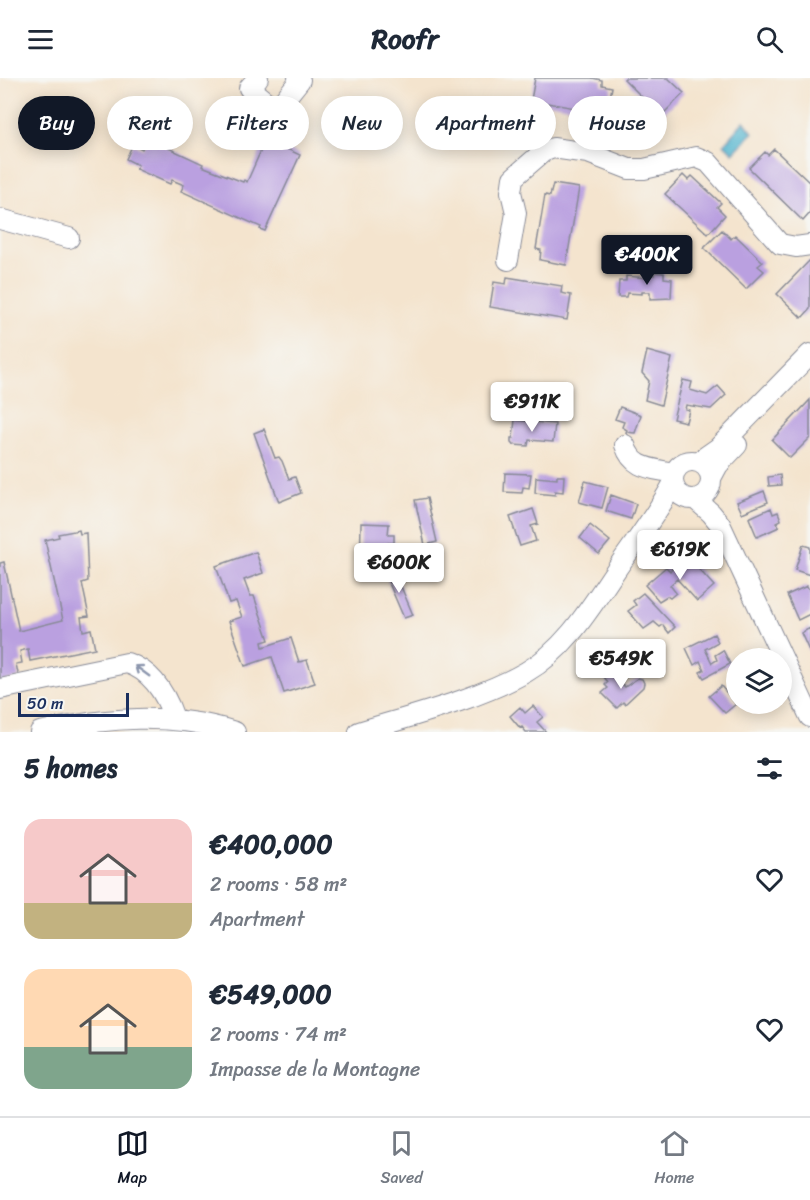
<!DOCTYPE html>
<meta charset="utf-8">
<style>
:root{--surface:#fff;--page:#f6f6f7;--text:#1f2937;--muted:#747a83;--line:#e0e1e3;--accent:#111827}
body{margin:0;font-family:Sriracha,sans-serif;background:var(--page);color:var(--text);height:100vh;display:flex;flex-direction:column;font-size:22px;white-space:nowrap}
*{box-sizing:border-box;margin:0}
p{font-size:20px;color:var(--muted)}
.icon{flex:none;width:33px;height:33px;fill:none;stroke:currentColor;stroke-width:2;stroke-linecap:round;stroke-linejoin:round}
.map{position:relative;height:654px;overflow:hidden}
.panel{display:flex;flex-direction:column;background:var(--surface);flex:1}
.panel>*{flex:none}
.top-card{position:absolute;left:18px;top:18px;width:774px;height:54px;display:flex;gap:12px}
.fabs{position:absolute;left:726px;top:570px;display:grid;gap:12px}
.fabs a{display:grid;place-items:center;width:66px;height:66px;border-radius:50%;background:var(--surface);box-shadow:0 3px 15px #0003;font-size:30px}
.scale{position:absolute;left:18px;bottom:15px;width:111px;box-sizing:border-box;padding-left:6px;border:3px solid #1b2f5e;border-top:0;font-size:16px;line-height:21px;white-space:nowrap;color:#1b2f5e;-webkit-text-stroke:4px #f6f6f2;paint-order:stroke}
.price{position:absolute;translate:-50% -51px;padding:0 14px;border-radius:6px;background:#fff;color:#222;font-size:20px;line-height:39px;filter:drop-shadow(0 2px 3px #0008)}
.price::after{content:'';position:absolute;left:50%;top:36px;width:18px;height:14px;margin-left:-9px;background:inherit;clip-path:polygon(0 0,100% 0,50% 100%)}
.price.on{background:var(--accent);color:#fff}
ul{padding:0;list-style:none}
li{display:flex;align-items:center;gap:18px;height:150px;padding:0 24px}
li span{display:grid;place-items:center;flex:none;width:168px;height:120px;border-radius:18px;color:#555}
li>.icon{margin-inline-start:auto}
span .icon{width:72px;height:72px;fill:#fffc;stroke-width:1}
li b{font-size:26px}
h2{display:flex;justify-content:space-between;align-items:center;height:72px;padding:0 24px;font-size:26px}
.pill{padding:0 21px;border-radius:27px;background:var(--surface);box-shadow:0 3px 15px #0003;font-size:21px;line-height:54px}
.pill.on{background:var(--accent);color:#fff}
header{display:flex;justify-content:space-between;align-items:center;height:78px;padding:0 24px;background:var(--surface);font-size:27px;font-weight:700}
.menu{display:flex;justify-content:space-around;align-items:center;height:84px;border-top:2px solid var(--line);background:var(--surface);font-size:16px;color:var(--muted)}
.menu a{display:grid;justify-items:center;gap:3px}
.menu .on{color:var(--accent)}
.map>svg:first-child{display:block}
.water{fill:#4eb2cd;stroke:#347096;stroke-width:1.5}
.building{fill:#baa0e0}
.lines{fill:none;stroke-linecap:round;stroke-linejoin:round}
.minor-casing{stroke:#888a96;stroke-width:22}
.minor{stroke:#fff;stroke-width:20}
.oneway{stroke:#8d97ae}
</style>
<header><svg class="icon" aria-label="menu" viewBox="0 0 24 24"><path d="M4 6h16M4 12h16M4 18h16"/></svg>Roofr<svg class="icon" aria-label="search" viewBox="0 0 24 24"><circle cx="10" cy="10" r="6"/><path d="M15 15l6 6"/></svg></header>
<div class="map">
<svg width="810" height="654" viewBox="0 0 810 654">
<rect width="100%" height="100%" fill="#f6f6f2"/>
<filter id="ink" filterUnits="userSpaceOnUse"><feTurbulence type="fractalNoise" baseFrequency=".0167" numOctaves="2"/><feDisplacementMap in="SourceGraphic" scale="12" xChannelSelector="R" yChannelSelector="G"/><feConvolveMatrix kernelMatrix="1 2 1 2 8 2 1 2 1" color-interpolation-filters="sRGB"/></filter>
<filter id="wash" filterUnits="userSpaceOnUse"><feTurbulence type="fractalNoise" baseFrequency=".008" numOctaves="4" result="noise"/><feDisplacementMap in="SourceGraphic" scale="24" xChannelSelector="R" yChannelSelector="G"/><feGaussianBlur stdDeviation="1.35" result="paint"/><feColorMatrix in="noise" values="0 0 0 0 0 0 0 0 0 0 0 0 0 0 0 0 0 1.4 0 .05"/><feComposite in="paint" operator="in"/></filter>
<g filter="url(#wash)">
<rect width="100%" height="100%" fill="#f4e4ce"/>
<path class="water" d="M744 43 753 55 733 75 724 66Z"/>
<g id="blocks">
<path class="building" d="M535 0H592L602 2V7L612 9 607 36 531 22Z
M625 0H668L684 15 661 38 624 1Z
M147 60 203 86 202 88 243 104 244 102 247 104 266 61 300 77 265 153 260 151 261 149 181 113 184 107 172 102 170 106 136 91 138 87 126 81 133 66 142 71Z
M774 71 810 105V135L803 143 749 90 765 74 768 77Z
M683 97 688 102 692 98 721 125 717 129 725 137 708 156 665 116Z
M553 106 579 110 566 187 540 182 541 172 536 171 545 117 550 118Z
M722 152 731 161 735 157 763 184 758 188 764 193 746 211 704 170Z
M612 171 629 178 623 192 607 185Z
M810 182V231L802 240 777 216Z
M654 194 664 195V200L672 201 671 220 650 221V214H642V216L627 215 626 219H618L619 203H626V198L647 200V197H654Z
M507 199 562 208 561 215 571 217 567 242 490 229 494 204 506 206Z
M647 273 672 280 661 327 645 322 649 303 642 295Z
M683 302 692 304 690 312 707 317 718 308 726 317 711 331 686 327 685 331 689 332 686 344 673 341Z
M810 322V360L790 380 772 362Z
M620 329 641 337 635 355 626 354 627 352 622 349 624 344 615 341Z
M515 342 555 346 553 364 529 362 528 368 513 367 511 365V360H513Z
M264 351 275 380 279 379 282 383 289 401 295 399 301 415 279 424 254 355Z
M505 395 531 396 529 410 523 409 522 415 504 414Z
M780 397 781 407 769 408 768 399Z
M557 398H564L563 414 555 413V417L535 415 536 399 557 401Z
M585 403 608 409 602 430 579 424Z
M764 413 768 424 742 435 737 424Z
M611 417 636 426 631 441 606 433Z
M427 420 437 464 425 467 415 422Z
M771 430 773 436 778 434 781 442 777 444 779 449 757 459 749 440Z
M533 431 538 446 531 448 536 463 520 468 510 439Z
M361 445 389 446 388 457H394V465H388L387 491H360Z
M590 447 610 463 599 476 580 460Z
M79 452 80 456 86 455 88 503 82 505 89 538 81 539 83 553 91 551 95 570 30 583 28 571 20 573 22 585 16 586 19 600 0 604V485L4 484 19 553 63 542 45 462 59 459 58 456Z
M803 467 810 469V497L795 492Z
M256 474 263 495 244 502 250 518H254L269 562 262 564 263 569 291 560 299 584 307 582 315 605 284 615 272 579 245 588 229 543 242 539 236 523 229 525 216 488Z
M687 478 714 508 697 523 677 501 670 507 676 515 670 520 667 518 659 523 645 507 666 489 670 493Z
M394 492 413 537 404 540 385 496Z
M807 508 810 514V536L798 542 787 517Z
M643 515 675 549 669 555 663 547 660 549 654 544 644 551 628 533 636 527 633 523Z
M810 550V575L801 555Z
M714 556 718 564 705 571 712 585 717 582 715 577 723 572 730 586 704 600 700 594 704 592 700 583 694 587 686 570Z
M610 593 625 609 638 600 642 601 644 605 643 609 625 626 623 624 617 630 602 615 608 610 605 607 608 604 604 599Z
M721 608 736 626 725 635 709 618Z
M533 628 543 639 537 644 546 654H526L522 649 520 650 510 638 520 629 525 635Z"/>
</g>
</g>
<g filter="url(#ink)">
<use href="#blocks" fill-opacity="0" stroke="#888a96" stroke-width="1.5"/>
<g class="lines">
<g class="minor-casing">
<path id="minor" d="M258 0 249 10 276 32 300 2 298 0
M0 141 69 160
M508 182 516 135 511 114 513 100 543 74 553 70 588 75 629 91H644L696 79 708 84 780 166 796 169 810 167
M625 367C633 392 652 390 674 395
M673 402a19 19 0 1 1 38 0a19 19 0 1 1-38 0Z
M698 384 718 370 810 276
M711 400 718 387 737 367
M695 421 711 435 720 446 810 639
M0 611 127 585C152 593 166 617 174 640
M40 654C105 639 171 634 235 654
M359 654C411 638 479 621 526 594 568 570 593 525 620 486 639 459 658 434 673 406"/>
</g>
<use href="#minor" class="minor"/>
</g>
<defs><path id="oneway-shaft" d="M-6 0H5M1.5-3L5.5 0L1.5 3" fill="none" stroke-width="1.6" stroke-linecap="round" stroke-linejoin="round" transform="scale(1.5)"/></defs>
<use class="oneway" href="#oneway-shaft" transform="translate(142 593) rotate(-144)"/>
</g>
</svg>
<div class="fabs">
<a><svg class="icon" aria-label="layers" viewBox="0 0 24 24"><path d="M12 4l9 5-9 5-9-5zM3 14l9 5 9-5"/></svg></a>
</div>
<div class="scale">50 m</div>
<b class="price on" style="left:647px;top:208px">€400K</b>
<b class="price" style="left:532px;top:355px">€911K</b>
<b class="price" style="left:680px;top:503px">€619K</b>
<b class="price" style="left:399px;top:516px">€600K</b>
<b class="price" style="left:621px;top:612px">€549K</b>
<div class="top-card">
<a class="pill on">Buy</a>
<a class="pill">Rent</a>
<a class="pill">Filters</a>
<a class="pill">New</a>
<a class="pill">Apartment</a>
<a class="pill">House</a>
</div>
</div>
<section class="panel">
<h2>5 homes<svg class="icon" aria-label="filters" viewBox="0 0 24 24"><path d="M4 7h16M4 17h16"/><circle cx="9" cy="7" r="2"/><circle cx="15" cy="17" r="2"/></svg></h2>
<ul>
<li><span style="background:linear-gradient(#f6c9c9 70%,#c2b280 0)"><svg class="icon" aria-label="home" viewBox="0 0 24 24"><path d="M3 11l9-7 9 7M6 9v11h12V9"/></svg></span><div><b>€400,000</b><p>2 rooms · 58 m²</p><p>Apartment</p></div><svg class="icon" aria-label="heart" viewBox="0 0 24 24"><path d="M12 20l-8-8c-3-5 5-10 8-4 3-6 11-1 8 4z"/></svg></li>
<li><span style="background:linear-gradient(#ffd9b3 65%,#7fa58c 0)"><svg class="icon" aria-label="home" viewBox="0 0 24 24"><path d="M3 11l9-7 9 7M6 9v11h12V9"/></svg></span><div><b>€549,000</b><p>2 rooms · 74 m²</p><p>Impasse de la Montagne</p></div><svg class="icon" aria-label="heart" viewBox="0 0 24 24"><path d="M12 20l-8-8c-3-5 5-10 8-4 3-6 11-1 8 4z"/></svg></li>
</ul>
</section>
<nav class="menu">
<a class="on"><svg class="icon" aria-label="map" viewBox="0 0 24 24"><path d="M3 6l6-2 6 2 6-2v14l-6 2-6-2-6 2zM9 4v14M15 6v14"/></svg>Map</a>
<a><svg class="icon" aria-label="saved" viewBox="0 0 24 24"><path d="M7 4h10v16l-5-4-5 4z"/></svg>Saved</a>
<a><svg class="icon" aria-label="home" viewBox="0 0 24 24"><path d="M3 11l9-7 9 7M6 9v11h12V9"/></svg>Home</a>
</nav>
